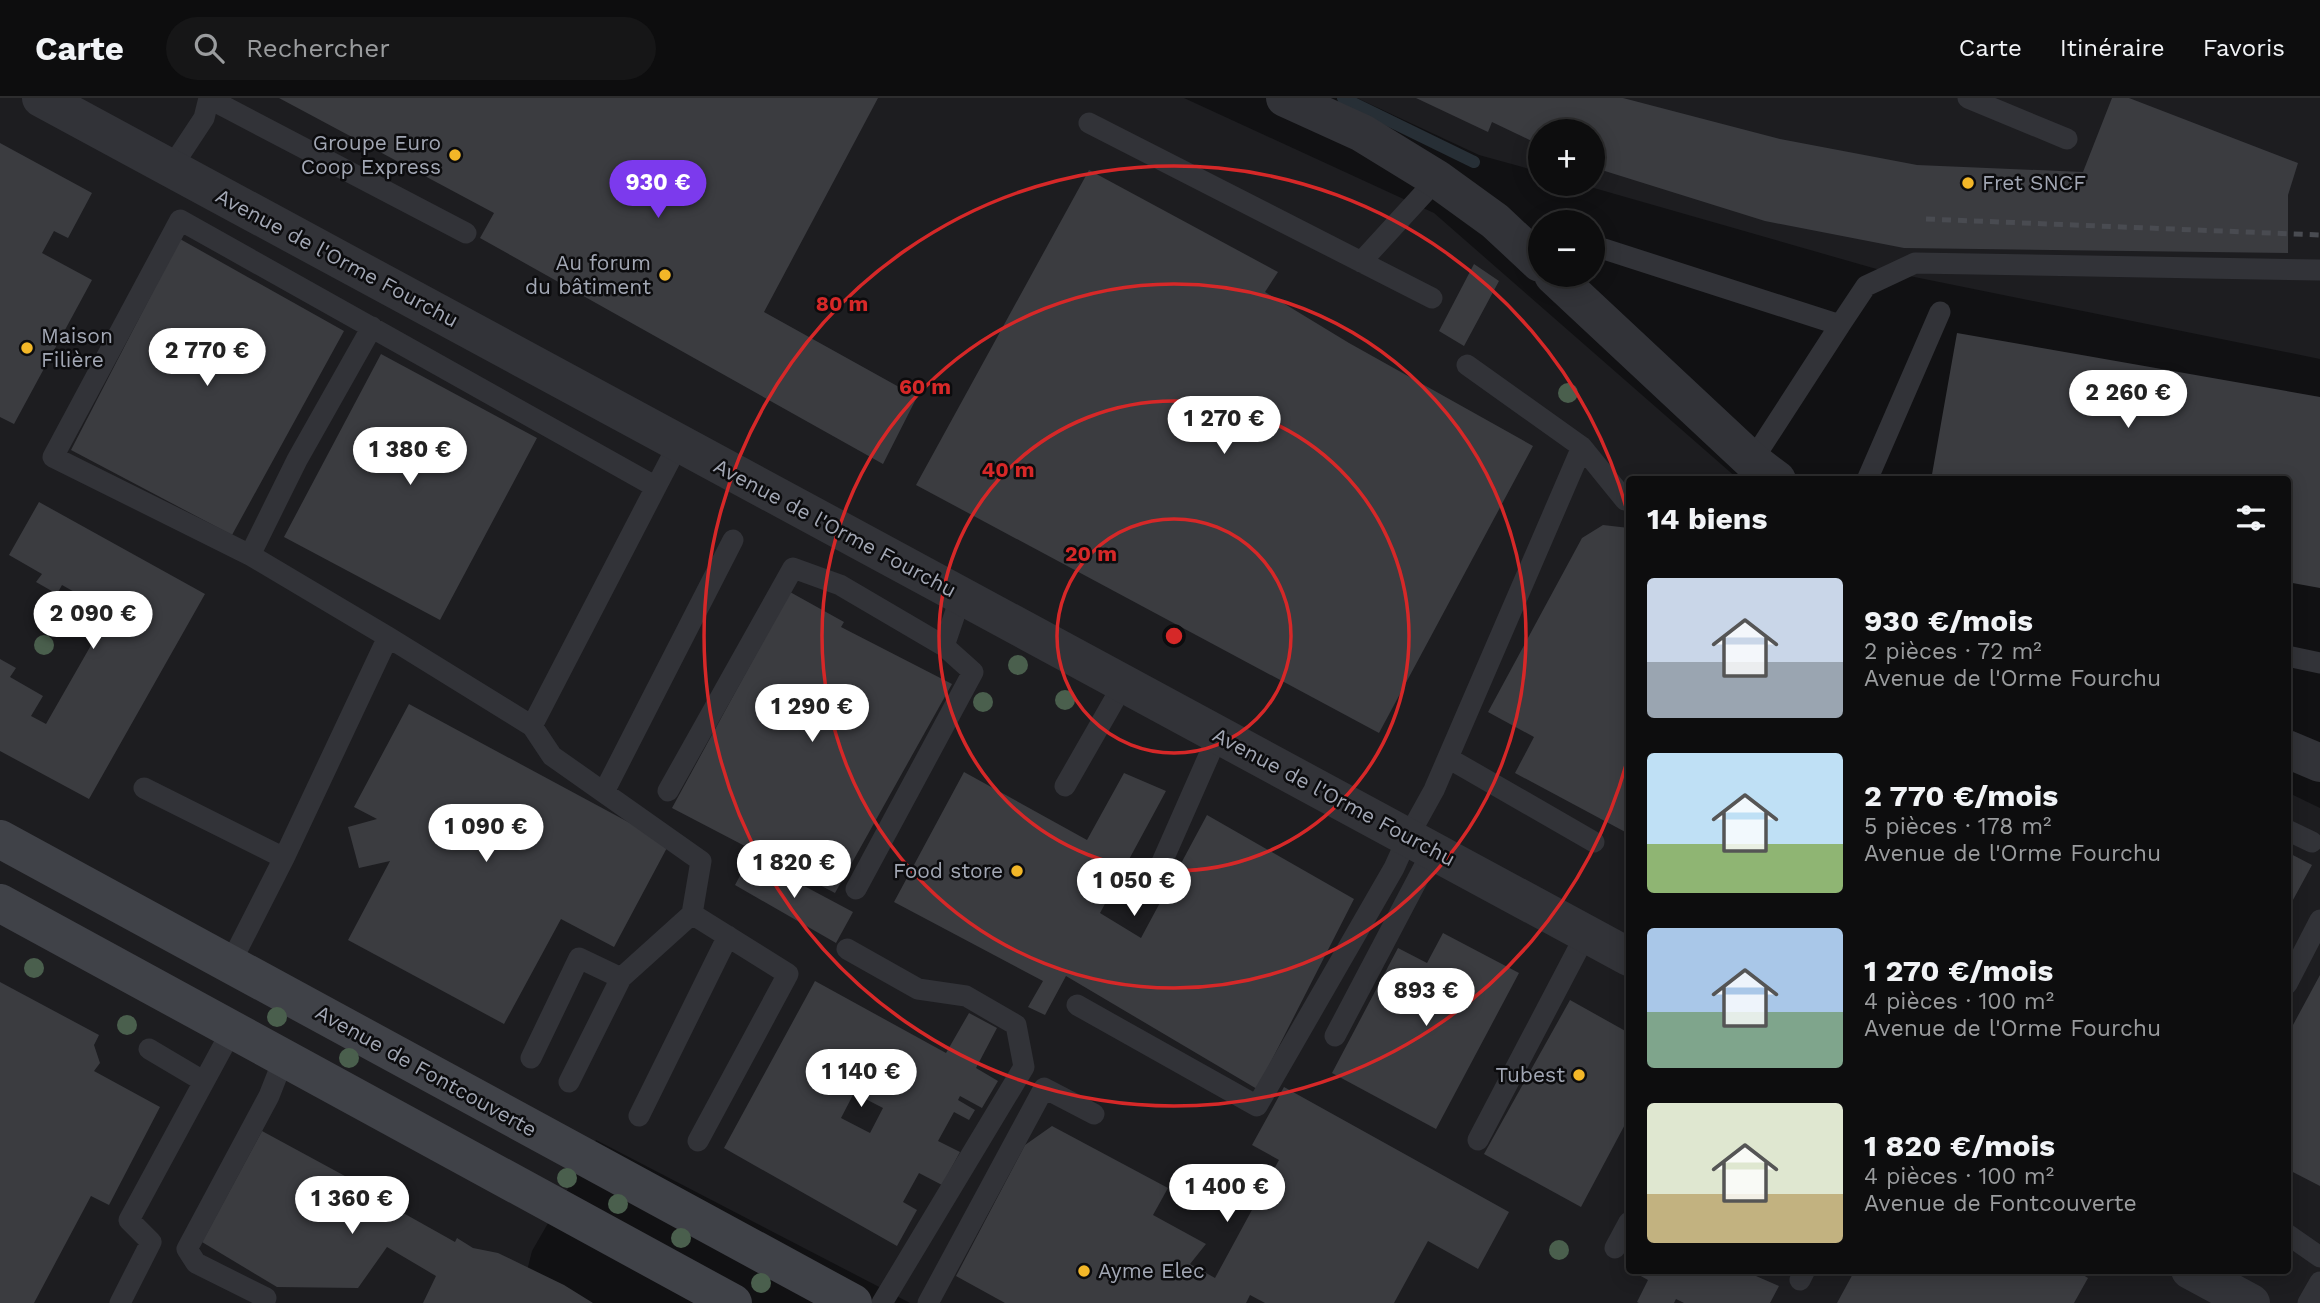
<!DOCTYPE html>
<html lang="fr">
<meta charset="utf-8">
<style>
:root{--surface:#0d0d0e;--page:#161617;--text:#f1f3f6;--muted:#9a9c9e;--line:#2d2d2e;--accent:#7c3aed}
body{margin:0;font-family:"Work Sans",sans-serif;background:var(--page);color:var(--text);height:100vh;display:flex;flex-direction:column;font-size:26px;white-space:nowrap}
*{box-sizing:border-box;margin:0}
p{font-size:23px;color:var(--muted)}
.icon{flex:none;width:38px;height:38px;fill:none;stroke:currentColor;stroke-width:2;stroke-linecap:round;stroke-linejoin:round}
.map{position:relative;flex:1;overflow:hidden}
.sheet{position:absolute;left:1626px;top:378px;width:665px;height:798px;display:flex;flex-direction:column;background:var(--surface);border-radius:7px;box-shadow:0 4px 18px #0003,0 0 0 2px var(--line)}
.sheet>*{flex:none}
.controls{position:absolute;left:1528px;top:21px;display:grid;gap:14px}
.controls a{display:grid;place-items:center;width:77px;height:77px;border-radius:50%;background:var(--surface);box-shadow:0 4px 18px #0003,0 0 0 2px var(--line);font-size:35px}
.price{position:absolute;translate:-50% -60px;padding:0 16px;border-radius:24px;background:#fff;color:#222;font-size:23px;line-height:46px;filter:drop-shadow(0 2px 4px #0008)}
.price::after{content:'';position:absolute;left:50%;top:42px;width:21px;height:16px;margin-left:-10px;background:inherit;clip-path:polygon(0 0,100% 0,50% 100%)}
.price.selected{background:var(--accent);color:#fff}
ul{padding:0;list-style:none}
li{display:flex;align-items:center;gap:21px;height:175px;padding:0 21px}
li span{display:grid;place-items:center;flex:none;width:196px;height:140px;border-radius:7px;color:#555}
li>.icon{margin-inline-start:auto}
span .icon{width:84px;height:84px;fill:#fffc;stroke-width:1}
li b{font-size:30px}
h2{display:flex;justify-content:space-between;align-items:center;height:84px;padding:0 21px;font-size:30px}
header{display:flex;align-items:center;gap:42px;box-sizing:border-box;height:98px;padding:0 35px;background:var(--surface);border-bottom:2px solid var(--line)}
header strong{font-size:33px}
nav{display:flex;gap:38px;margin-inline-start:auto;font-size:24px}
.search{width:490px;height:63px;background:var(--page);display:flex;align-items:center;gap:18px;box-sizing:border-box;padding:0 24px;border-radius:38px;color:var(--muted);font-size:26px}
.map>svg:first-child{display:block}
.built{fill:#1d1d20}
.lines{fill:none;stroke-linecap:round;stroke-linejoin:round}
.stream{stroke:#272f36;stroke-width:12}
.building{fill:#3b3c40;fill-rule:evenodd}
.lane{stroke:#323338;stroke-width:21}
.street{stroke:#323338;stroke-width:38}
.secondary{stroke:#404248;stroke-width:38}
.rail{stroke:#494b51;stroke-width:5;stroke-dasharray:9 7;stroke-linecap:butt}
.tree{fill:#4a5f4d}
.ring{fill:none;stroke:#d62828;stroke-width:3.5}
.poi-dot{fill:#f3b728;stroke:#0c0c0e;stroke-width:2.5}
.labels{text-anchor:middle;stroke-width:5;stroke-linejoin:round;paint-order:stroke}
.poi-label{font-size:21px;fill:#a2a7b4;stroke:#0c0c0e;text-anchor:end}
.street-label{font-size:21px;fill:#a2a7b4;stroke:#0c0c0e}
.centre{fill:#d62828;stroke:#0c0c0e;stroke-width:3.5}
.ring-label{font-size:21px;text-anchor:middle;font-weight:bold;fill:#d62828;stroke:#0c0c0e;stroke-width:5;stroke-linejoin:round;paint-order:stroke}
</style>
<header>
<strong>Carte</strong>
<div class="search"><svg class="icon" aria-label="search" viewBox="0 0 24 24"><circle cx="10" cy="10" r="6"/><path d="M15 15l6 6"/></svg>Rechercher</div>
<nav><a>Carte</a><a>Itinéraire</a><a>Favoris</a></nav>
</header>
<div class="map">
<svg width="2320" height="1205" viewBox="0 0 2320 1205">
<rect width="100%" height="100%" fill="#111113"/>
<path class="built" d="M0 0H1184L1434 115 1738 381 1629 382V1172H2287V694L2320 710V1205H910L596 1042 532 1153 519 1205H0Z
M1357 0H2320V261L1880 172 1580 86H1592V33H1540V74L1479 57Z"/>
<g class="lines">
<path class="stream" d="M1343 0 1474 64"/>
</g>
<path class="building" d="M279 0H878L764 214 917 299 883 366 480 140 494 115Z
M1416 0H1623L1780 41 1917 67 2083 74 2112 0H2129L2298 65 2288 97V155L1904 150 1765 123 1592 69V33H1540V47L1492 24 1488 34Z
M0 45 92 95 68 140 54 133 42 155 92 182 14 326 0 319Z
M1089 72 1278 174 1265 194 1349 245 1533 348 1379 635 916 387Z
M180 141 344 233 232 437 71 352Z
M1474 166 1499 183 1464 248 1439 233Z
M1957 235 2320 299V490L2287 484V382H1931Z
M381 256 537 340 440 522 284 439Z
M39 404 205 496 89 701 0 653V561L16 570 10 579 43 598 31 618 46 626 110 514 62 487 57 496 36 484 42 476 9 457Z
M1603 427 1629 430V736L1515 675 1534 639 1488 614 1582 440Z
M790 494 844 524 841 529 952 586 835 795 672 710Z
M409 606 669 746 614 849 561 821 504 926 348 842 390 763 359 770 348 729 377 721 354 709Z
M964 674 1087 742 1124 675 1166 693 1100 815 1141 840 1207 717 1354 801 1257 991 1066 878 1045 917 1028 909 1043 883 894 804Z
M2287 754 2312 767 2287 813Z
M750 759 853 814 836 845 735 787Z
M1443 835 1519 875 1436 1031 1332 975 1398 850 1427 865Z
M2320 877V1088L2287 1071V938Z
M815 883 946 955 969 915 997 930 976 970 998 983 982 1010 960 998 958 1002 975 1012 969 1022 954 1014 938 1043 960 1054 942 1087 919 1075 903 1104 917 1112 897 1148 724 1050ZM854 995 883 1010 870 1035 841 1020Z
M0 884 99 937 94 947 100 965 94 973 160 1009 109 1107 91 1098 34 1205H0Z
M1570 902 1629 935V1019L1581 1109 1484 1056Z
M1284 989 1509 1114 1478 1171 1428 1143 1394 1205H1265L1250 1197 1246 1205H1005L956 1178 1025 1047 1052 1028 1168 1090 1153 1117 1206 1146 1190 1166 1215 1180 1279 1062 1252 1047Z
M262 1033 391 1103 389 1107 455 1144 457 1140 473 1150 498 1155 564 1187 593 1205H423L436 1178 387 1149 358 1190 277 1189 202 1144Z
M1630 1172H1759L1756 1178 1779 1188 1770 1205H1684L1676 1201 1674 1205H1639L1637 1204 1648 1182Z
M1855 1172H2075L2088 1180 2074 1205H1837Z"/>
<g class="lines">
<path class="lane" d="M1968 0 2067 41
M210 1 466 135
M1089 25 1432 200
M171 70 204 20 209 0
M1604 151 1840 227 1752 363
M1361 164 1437 81
M1840 227 1866 188 1915 165 2320 172
M1467 267 1582 349
M1867 382 1940 214
M656 389 180 122 53 359 250 457 388 539 532 628 656 389 679 345
M250 457 297 362 372 229
M944 548 961 498
M2287 558 2320 565
M532 628 552 658 701 763 692 816 788 876 698 1043
M1448 660 1594 744
M1065 688 1124 585
M144 690 284 760 230 866
M668 693 793 470 840 487 944 548 973 574 856 791
M604 694 733 442
M2287 732 2312 744
M284 760 388 539
M1151 789 1218 637
M847 851 918 891 966 898 1016 927 1024 969 882 1205
M2287 886 2320 822
M1077 907 1257 1008 1394 770 1408 739 1434 692 1582 349 1625 402
M1335 938 1433 752
M149 951 203 983
M531 960 579 860 621 880
M569 984 621 880 692 816
M639 1018 728 838
M1478 1042 1586 836
M2287 1136 2320 1159
M1615 1150 1629 1124
M1800 1182 1805 1172
M266 1200 196 1165 187 1151 269 998 284 960
M120 1205 151 1144 129 1122 232 932
M928 1205 1044 990 1094 1016
M2308 1205 2320 1184"/>
<path class="street" d="M41 0 1629 859
M1285 0 1362 35 1437 81 1495 123 1540 165
M1553 177 1752 363 1777 382
M2287 651 2320 665
M2190 1172 2251 1205"/>
<path class="secondary" d="M0 741 853 1205
M0 805 733 1205"/>
<path class="rail" d="M1926 121 2320 137"/>
</g>
<g class="tree">
<circle cx="1568" cy="295" r="10"/>
<circle cx="44" cy="547" r="10"/>
<circle cx="1018" cy="567" r="10"/>
<circle cx="1065" cy="602" r="10"/>
<circle cx="983" cy="604" r="10"/>
<circle cx="34" cy="870" r="10"/>
<circle cx="277" cy="919" r="10"/>
<circle cx="127" cy="927" r="10"/>
<circle cx="349" cy="960" r="10"/>
<circle cx="567" cy="1080" r="10"/>
<circle cx="618" cy="1106" r="10"/>
<circle cx="681" cy="1140" r="10"/>
<circle cx="1559" cy="1152" r="10"/>
<circle cx="761" cy="1185" r="10"/>
</g>
<g class="ring">
<circle cx="1174" cy="538" r="117"/>
<circle cx="1174" cy="538" r="235"/>
<circle cx="1174" cy="538" r="352"/>
<path d="M1629 656A470 470 0 1 1 1629 420"/>
</g>
<g class="poi-dot">
<circle cx="455" cy="57" r="7"/>
<circle cx="1968" cy="85" r="7"/>
<circle cx="665" cy="177" r="7"/>
<circle cx="27" cy="250" r="7"/>
<circle cx="1017" cy="773" r="7"/>
<circle cx="1579" cy="977" r="7"/>
<circle cx="1084" cy="1173" r="7"/>
</g>
<g class="labels">
<g class="poi-label">
<text x="441" y="52">Groupe Euro<tspan x="441" dy="24">Coop Express</tspan></text>
<text x="1982" y="92" text-anchor="start">Fret SNCF</text>
<text x="651" y="172">Au forum<tspan x="651" dy="24">du bâtiment</tspan></text>
<text x="41" y="245" text-anchor="start">Maison<tspan x="41" dy="24">Filière</tspan></text>
<text x="1003" y="780">Food store</text>
<text x="1565" y="984">Tubest</text>
<text x="1098" y="1180" text-anchor="start">Ayme Elec</text>
</g>
<g class="street-label">
<text transform="translate(337 160) rotate(28)" y="7">Avenue de l'Orme Fourchu</text>
<text transform="translate(835 430) rotate(28)" y="7">Avenue de l'Orme Fourchu</text>
<text transform="translate(1334 699) rotate(28)" y="7">Avenue de l'Orme Fourchu</text>
<text transform="translate(426 973) rotate(29)" y="7">Avenue de Fontcouverte</text>
</g>
</g>
<circle cx="1174" cy="538" r="10" class="centre"/>
<g class="ring-label">
<text x="842" y="213">80 m</text>
<text x="925" y="296">60 m</text>
<text x="1008" y="379">40 m</text>
<text x="1091" y="463">20 m</text>
</g>
</svg>
<div class="controls">
<a>+</a>
<a>−</a>
</div>
<b class="price selected" style="left:658px;top:122px">930 €</b>
<b class="price" style="left:207px;top:290px">2 770 €</b>
<b class="price" style="left:2128px;top:332px">2 260 €</b>
<b class="price" style="left:1224px;top:358px">1 270 €</b>
<b class="price" style="left:410px;top:389px">1 380 €</b>
<b class="price" style="left:93px;top:553px">2 090 €</b>
<b class="price" style="left:812px;top:646px">1 290 €</b>
<b class="price" style="left:486px;top:766px">1 090 €</b>
<b class="price" style="left:794px;top:802px">1 820 €</b>
<b class="price" style="left:1134px;top:820px">1 050 €</b>
<b class="price" style="left:1426px;top:930px">893 €</b>
<b class="price" style="left:861px;top:1011px">1 140 €</b>
<b class="price" style="left:1227px;top:1126px">1 400 €</b>
<b class="price" style="left:352px;top:1138px">1 360 €</b>
<section class="sheet">
<h2>14 biens<svg class="icon" aria-label="filters" viewBox="0 0 24 24"><path d="M4 7h16M4 17h16"/><circle cx="9" cy="7" r="2"/><circle cx="15" cy="17" r="2"/></svg></h2>
<ul>
<li><span style="background:linear-gradient(#c9d6e8 60%,#9aa5b1 0)"><svg class="icon" aria-label="home" viewBox="0 0 24 24"><path d="M3 11l9-7 9 7M6 9v11h12V9"/></svg></span><div><b>930 €/mois</b><p>2 pièces · 72 m²</p><p>Avenue de l'Orme Fourchu</p></div></li>
<li><span style="background:linear-gradient(#bfe0f5 65%,#8fb573 0)"><svg class="icon" aria-label="home" viewBox="0 0 24 24"><path d="M3 11l9-7 9 7M6 9v11h12V9"/></svg></span><div><b>2 770 €/mois</b><p>5 pièces · 178 m²</p><p>Avenue de l'Orme Fourchu</p></div></li>
<li><span style="background:linear-gradient(#a9c7e8 60%,#7fa58c 0)"><svg class="icon" aria-label="home" viewBox="0 0 24 24"><path d="M3 11l9-7 9 7M6 9v11h12V9"/></svg></span><div><b>1 270 €/mois</b><p>4 pièces · 100 m²</p><p>Avenue de l'Orme Fourchu</p></div></li>
<li><span style="background:linear-gradient(#dfe7d0 65%,#c2b280 0)"><svg class="icon" aria-label="home" viewBox="0 0 24 24"><path d="M3 11l9-7 9 7M6 9v11h12V9"/></svg></span><div><b>1 820 €/mois</b><p>4 pièces · 100 m²</p><p>Avenue de Fontcouverte</p></div></li>
</ul>
</section>
</div>
